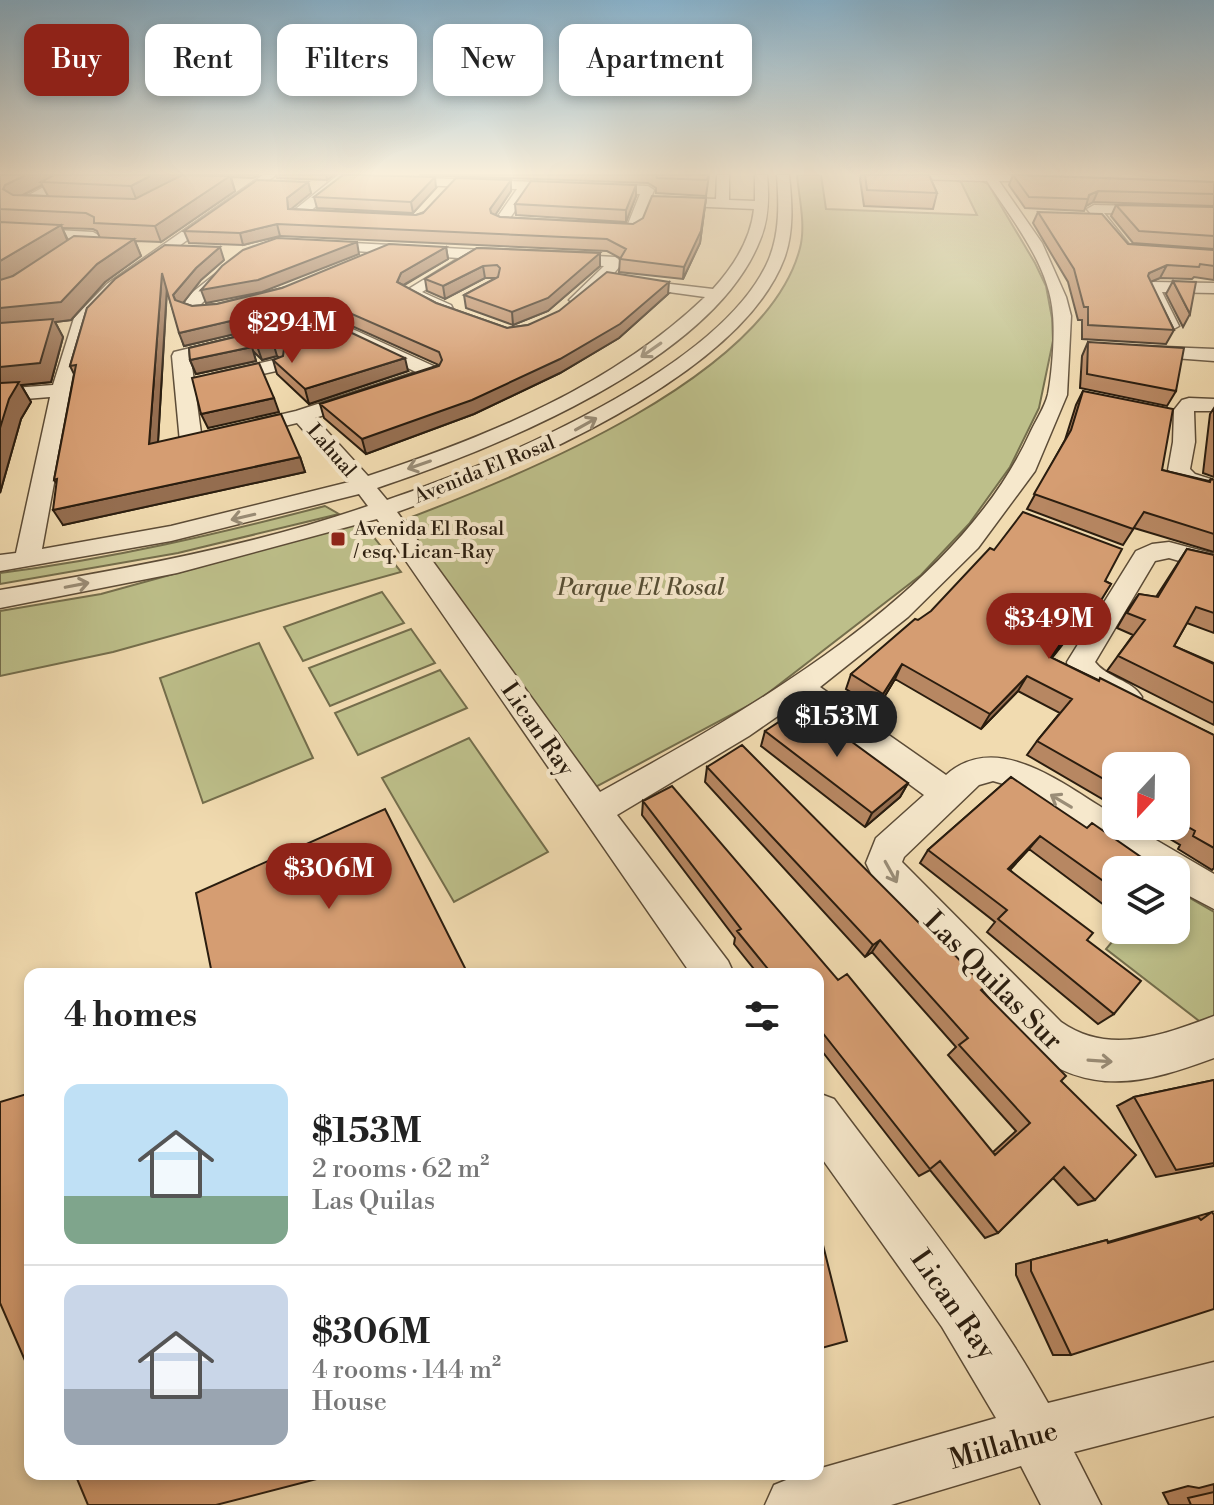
<!DOCTYPE html>
<meta charset="utf-8">
<style>
:root{--surface:#fff;--page:#f6f6f6;--text:#222;--muted:#767676;--line:#e0e0e0;--accent:#8f2418}
body{margin:0;font-family:"Libre Bodoni",serif;background:var(--page);color:var(--text);height:100vh;display:flex;flex-direction:column;font-size:30px;white-space:nowrap}
*{box-sizing:border-box;margin:0}
p{font-size:26px;color:var(--muted)}
.icon{flex:none;width:44px;height:44px;fill:none;stroke:currentColor;stroke-width:2;stroke-linecap:round;stroke-linejoin:round}
.map{position:relative;flex:1;overflow:hidden}
.drawer{position:absolute;left:24px;top:968px;width:800px;height:512px;display:flex;flex-direction:column;background:var(--surface);border-radius:16px;box-shadow:0 4px 12px #0003}
.drawer>*{flex:none}
.hud{position:absolute;left:24px;top:24px;width:800px;height:72px;display:flex;gap:16px}
.needle{width:52px;rotate:202deg}
.fabs{position:absolute;left:1102px;top:752px;display:grid;gap:16px}
.fabs a{display:grid;place-items:center;width:88px;height:88px;border-radius:16px;background:var(--surface);box-shadow:0 4px 12px #0003;font-size:40px}
.price{position:absolute;translate:-50% -68px;padding:0 18px;border-radius:28px;background:var(--accent);color:#fff;font-size:26px;line-height:52px;filter:drop-shadow(0 2px 4px #0008)}
.price::after{content:'';position:absolute;left:50%;top:48px;width:24px;height:18px;margin-left:-12px;background:inherit;clip-path:polygon(0 0,100% 0,50% 100%)}
.price.active{background:#222;color:#fff}
ul{padding:0;list-style:none}
li{display:flex;align-items:center;gap:24px;height:200px;padding:0 40px}
li+li{border-top:2px solid var(--line)}
li span{display:grid;place-items:center;flex:none;width:224px;height:160px;border-radius:16px;color:#555}
li>.icon{margin-inline-start:auto}
span .icon{width:96px;height:96px;fill:#fffc;stroke-width:1}
li b{font-size:34px}
h2{display:flex;justify-content:space-between;align-items:center;height:96px;padding:0 40px;font-size:34px}
.chip{padding:0 28px;border-radius:16px;background:var(--surface);box-shadow:0 4px 12px #0003;font-size:28px;line-height:72px}
.chip.active{background:var(--accent);color:#fff}
.map>svg:first-child{display:block}
.green{fill:#bdbf8a;stroke:#746e4c;stroke-width:2}
.lines{fill:none;stroke-linecap:round;stroke-linejoin:round}
.minor-casing{stroke:#5c4c37;stroke-width:3}
.minor{fill:#f6e8cc;fill-rule:evenodd}
.wall{fill:#b78762;stroke:#2a1d0f;stroke-width:2;fill-rule:evenodd}
.shaded-wall{fill:#956e50;stroke:#2a1d0f;stroke-width:2}
.building{fill:#d59d72;stroke:#2a1d0f;stroke-width:2}
.oneway{stroke:#9a8d77}
.poi-dot{fill:#8f2418;stroke:#f6e8cc;stroke-width:3}
.labels{text-anchor:middle;stroke-width:8;stroke-linejoin:round;paint-order:stroke}
.far-street-label{font-size:20px;fill:#2a1d0f;stroke:#f6e8cc}
.far-poi-label{font-size:20px;fill:#2a1d0f;stroke:#f6e8cc;text-anchor:start}
.park-label{font-size:24px;font-style:italic;fill:#564e34;stroke:#f6e8cc}
.street-label{font-size:24px;fill:#2a1d0f;stroke:#f6e8cc}
.near-street-label{font-size:28px;fill:#2a1d0f;stroke:#f6e8cc}
</style>
<div class="map">
<svg width="1214" height="1505" viewBox="0 0 1214 1505">
<rect width="100%" height="100%" fill="#f1dbb0"/>
<filter id="stains"><feTurbulence type="fractalNoise" baseFrequency=".0025" numOctaves="4"/><feColorMatrix values="0 0 0 0 .2 0 0 0 0 .09 0 0 0 0 .02 0 0 0 .5 -.17"/></filter>
<radialGradient id="worn" r=".72"><stop offset=".6" stop-color="#630" stop-opacity="0"/><stop offset="1" stop-color="#630" stop-opacity=".3"/></radialGradient>
<path class="green" d="M797 175H821L826 209 977 215 961 182 953 179H978L988 184 1035 263 1046 286 1052 318 1053 341 1039 408 1010 467 969 524 921 575 759 700 590 790 404 523 409 518C522 475 767 377 800 248 806 225 799 198 797 175Z
M325 506 339 514 178 553 0 584V573C110 559 218 534 325 506Z
M362 522 401 572 113 652 0 676V611L101 594Z
M382 592 404 623 303 661 284 627Z
M411 629 435 663 330 706 309 668Z
M259 643 313 758 203 803 160 678Z
M440 670 467 708 358 755 335 713Z
M469 738 548 852 454 902 382 778Z
M1176 890 1214 912V1019L1203 1024 1106 949 1122 930H1176Z"/>
<g class="lines">
<g class="minor-casing">
<path id="minor" d="M66 175H81L26 206 14 203Z
M263 175H276L119 290 91 320 71 390 42 549 171 526 349 482 297 423 191 448 183 447 180 442 172 356 174 352 324 316 440 369 442 373 440 377 315 418 368 476C489 436 612 386 705 297L625 286 617 281 619 278 713 289C734 266 751 239 754 209L664 205 657 201 664 197 716 199 717 175H729V200L755 201V175H767C769 197 769 219 760 240 713 362 493 449 377 488L387 500C495 463 723 369 769 259 780 232 779 203 777 175H789C792 203 794 232 784 259 739 378 510 472 397 512L600 792C749 710 958 592 1030 433 1036 420 1045 407 1048 394 1052 374 1055 336 1053 315 1050 266 1013 221 987 181L913 179 907 175H1013V181H999L1042 243 1066 297 1071 316 1067 395 1035 471 978 548 908 617 820 687 946 775C999 728 1067 788 1116 816V826H1132L1214 874V909L1176 889V870H1145L1007 785 993 781 979 785 904 857 902 862 1061 1022C1109 1056 1163 1035 1214 1016V1058C1146 1083 1094 1097 1031 1052L878 888 866 863 876 838 924 795 798 702 749 736 617 815 728 961 734 974H691L377 519 177 573 0 608V590C124 569 249 547 368 506L359 494 171 541 0 571V555L16 553 50 397 0 401V389L53 385 74 318 107 284ZM322 327 416 372 296 411 201 433 191 359Z
M338 175 648 186 654 190 638 232 599 231 592 227 599 223 628 224 640 194 530 189 510 218 542 221V227L537 228 501 226 494 222 517 189 345 182 302 218H292V212Z
M1094 205 1214 208V216L1104 213 1131 247 1124 251 1119 250 1087 209Z
M0 227 93 232 100 236 93 240 0 235Z
M316 241 615 257 623 262C611 277 595 299 577 305L569 300 604 266 469 258 468 264 422 292 451 305 453 309 451 313 445 314 402 293 459 258 311 248V242Z
M236 258 241 260V266L199 306 233 303 235 307 233 311 200 316 183 314 181 310 189 295Z
M1152 282 1214 283V293L1162 292 1179 326 1170 331 1161 326 1144 287Z
M1140 346 1214 349V361L1134 355 1131 351Z
M278 359 285 361 287 365 285 369 219 384 209 378 212 374Z
M1189 398 1214 399V411H1194L1195 442 1190 469 1195 474 1214 480V495L1179 484 1168 470 1173 442 1174 410 1182 400Z
M1169 542 1214 554V571L1169 558 1155 561 1095 662C1107 678 1132 680 1142 697L1138 705 1127 708C1106 702 1069 686 1067 662L1136 551 1152 544Z
M818 1093 834 1099C908 1198 988 1295 1048 1403L1214 1362V1416L1074 1452 1101 1505H1041L1021 1466 891 1505H765L774 1485 801 1474H818V1469L996 1418 942 1327 818 1153Z"/>
</g>
<use href="#minor" class="minor"/>
</g>
<path class="wall" d="M0 175H259L253 178 231 177 235 191 161 242 135 241 141 256 105 282 71 320 55 322 63 337 51 382 21 385 31 402 21 419 0 493ZM42 185 48 196 23 195ZM62 228 93 229 97 231 100 238 68 240Z
M276 175H334L327 180 277 178Z
M419 175H709L706 196 656 193V188L648 183Z
M861 175H929L937 193 933 209 864 206 860 179Z
M1013 175 1214 182V206L1093 202 1086 206 1084 211 1025 208 1009 185Z
M511 180V191L495 215 500 217 633 224 706 198 700 243 683 279 619 272 620 258 607 251 280 236 243 245 189 243 184 231 308 182 311 193 290 209 416 215Z
M436 188 413 213 317 208 314 197Z
M636 196 626 222 516 215 515 204Z
M1116 205 1214 207V249L1133 243 1111 216Z
M1038 212 1128 244 1214 250V280L1194 277 1192 279 1160 278 1150 282 1174 330 1166 344 1082 339V320H1078L1068 282 1033 223Z
M446 247 448 259 403 286 436 303 507 328 528 325 668 294 619 338 560 373 474 414 366 454 324 418 320 404 439 365 323 313 184 346 167 291 158 442 300 457 305 472 63 525 57 484 54 480 74 374 70 366 87 308 224 260 201 280 183 303 192 306 217 304Z
M477 248 600 253V266L548 311 513 325 466 308 464 295 496 278H485L445 299 427 291 425 279Z
M1173 281 1190 314 1183 327 1166 294Z
M318 317 408 371 309 404 277 374 273 360 280 358 277 356 262 360 253 351 256 361 196 374 190 360 189 348Z
M1088 342 1176 391 1167 406 1080 388 1082 356Z
M1083 391 1162 470 1209 481 1211 479 1214 480V552L1134 528 1123 545 1027 509 1065 440 1076 405Z
M1214 408V477L1203 473 1210 414Z
M1187 549 1214 555V633L1187 623 1174 646 1214 663V725L1107 671 1133 635 1117 628 1128 609 1139 594 1156 597Z
M1105 581 1111 584 1090 617 1086 615 1052 658 1214 735V868L1212 870 1178 849 1180 845 1148 826H1176V766H1116V807L1027 755 1037 741 1060 713 1018 691 981 729 895 679 877 709 846 689 851 674 918 620Z
M765 731 908 783 900 797 865 827 761 746Z
M707 767 982 990 1061 1081 1095 1200 1078 1205 1053 1178 998 1233 985 1238 930 1170 919 1176 818 1046V974H758L734 944 735 938 642 815 643 801 838 980 992 1153 1016 1131 948 1055 956 1047 872 952 865 957 705 782Z
M1011 777 1116 870V901L1108 908 1029 849 1010 870 1087 940 1114 1014 1098 1024 987 932 995 922 920 863 928 850Z
M1214 1080V1166L1156 1177 1117 1106 1134 1097Z
M1212 1212 1071 1355H1053L1016 1275V1264L1107 1240 1108 1242Z
M1214 1484V1505H1169L1163 1493 1188 1486 1199 1488Z"/>
<path class="shaded-wall" d="M26 175H61L41 182 42 185 13 200 3 189 5 185Z
M152 175H183L137 201 131 186Z
M326 175H334L327 180Z
M230 176 235 191 161 242 155 226Z
M435 177 436 188 413 213 411 202Z
M511 180V191L492 220 490 209Z
M308 182 311 193 290 210 288 209 287 198Z
M636 185V196L626 222V210Z
M1098 191 1093 202 1086 206 1089 195Z
M706 198 700 243 683 279 684 267Z
M277 224 280 236 243 245 240 233Z
M61 225 68 242 0 284V261Z
M134 239 141 256 105 282 71 320 55 322 63 337 51 382 21 385 31 402 21 419 0 493V308L97 264Z
M357 242 359 254 262 292 206 303 201 290Z
M220 247 224 260 201 280 179 308 173 295 196 268Z
M446 247 448 259 403 285 397 282 401 273Z
M600 253V266L548 311 513 325 512 312Z
M1167 265 1160 278 1143 285 1149 273Z
M483 266 485 278 445 299 443 286Z
M162 273 167 286 157 459 149 444Z
M669 282 668 294 619 338 560 373 474 414 366 454 362 439Z
M320 300 323 313 184 346 179 333Z
M273 342 277 356 262 360 257 346Z
M252 347 256 361 196 374 190 360Z
M405 358 408 371 309 404 305 389Z
M274 398 279 412 208 428 201 414Z
M300 457 305 472 63 525 53 510Z
M1095 600 1086 615 1040 672 1050 657Z
M902 664 895 679 877 709 883 694Z
M1027 676 1018 691 981 729 990 714Z
M908 783 900 797 865 827 872 813Z
M1040 836 1029 849 998 882 1008 869Z
M880 940 872 952 865 957 873 945Z"/>
<path class="building" d="M0 175H26L5 185 3 189 13 195 135 199 182 175 230 176 155 226 94 223V217L86 213 0 209Z
M54 175H152L131 186 41 182Z
M343 175H358L435 177 411 202 314 197Z
M656 175H708L707 180 657 178Z
M865 175H929L937 193 867 190Z
M1013 175 1214 182V194L1098 191 1089 195 1088 199 1029 197Z
M456 178 511 180 490 209 491 213 500 217 633 224 643 218 652 196 706 198 701 231 684 267 620 259 626 249 607 239 277 224 240 233 184 231 257 180 308 182 287 198 288 209 416 215 423 213Z
M531 181 636 185 626 210 515 204Z
M1116 205 1214 207V236L1139 231Z
M1038 212 1102 214 1128 244 1214 250V266L1200 264 1199 267 1167 265 1149 273 1148 276 1174 330 1088 325V307H1084L1074 269Z
M0 222 61 225 0 261Z
M74 236 134 239 97 264 61 302 0 308V280L13 276Z
M277 238 357 242 258 280 201 290 222 266 243 250Z
M389 244 446 247 401 273 397 282 436 303 507 328 528 325 559 311 607 272 669 282 620 324 560 359 472 400 362 439 320 404 439 366 442 360 439 352 320 300 179 333 162 273 149 444 281 414 300 457 53 510 57 479 54 480 76 365 70 366 87 308 115 279 165 245 220 247 196 268 173 295 175 300 192 306 217 304 282 288Z
M477 248 600 253 548 298 512 312 464 295 498 277 500 268 497 265 483 266 443 286 425 279Z
M1173 281 1196 282 1190 314Z
M318 317 405 358 305 389 273 360 283 356 284 349 273 342 257 346 247 336 252 347 190 360 189 348Z
M53 319 40 363 0 367V323Z
M1088 342 1184 348 1176 391 1087 374Z
M259 363 274 398 201 414 192 378Z
M19 382 9 399 0 428V383Z
M1083 391 1173 409 1162 470 1210 482 1211 479 1214 480V534L1144 512 1133 529 1034 494 1071 430Z
M1023 512 1122 549 1105 581 1111 584 1100 602 1095 600 1050 657 1099 681 1100 678 1214 735V848L1193 836 1195 831 1176 820V766H1116V786L1037 741 1072 699 1027 676 990 714 902 664 883 694 851 674 915 619 918 620 931 611 990 548 994 550Z
M1187 549 1214 555V613L1196 607 1174 646 1214 664V703L1118 656 1145 620 1127 613 1139 594 1158 597Z
M803 706 908 783 872 813 765 731Z
M742 745 931 935 934 933 985 987 981 990 1066 1076 1061 1081 1136 1155 1095 1200 1064 1167 998 1233 940 1161 930 1169 818 1027V974H772L737 931 741 929 643 801 672 786 838 980 847 974 995 1155 1030 1123 959 1045 968 1038 880 940 873 945 707 767Z
M1011 777 1087 828 1092 823 1151 864 1145 870H1116V890L1040 836 1008 869 1093 933 1087 940 1141 981 1114 1014 998 919 1007 910 928 850Z
M385 809 468 974H212L196 893Z
M1214 1080V1163L1176 1170 1134 1097Z
M30 1093V1372L0 1303V1102Z
M1212 1212 1214 1215V1309L1071 1355 1031 1271V1260L1107 1240 1108 1243 1198 1217 1201 1220Z
M818 1225 847 1341 818 1349Z
M75 1474H336L216 1505H88Z
M1214 1492V1505H1191L1188 1498Z"/>
<defs><path id="oneway-shaft" d="M-6 0H5M1.5-3L5.5 0L1.5 3" fill="none" stroke-width="1.6" stroke-linecap="round" stroke-linejoin="round" transform="scale(2)"/></defs>
<g class="oneway">
<use href="#oneway-shaft" transform="translate(651 350) rotate(145)"/>
<use href="#oneway-shaft" transform="translate(586 424) rotate(-29)"/>
<use href="#oneway-shaft" transform="translate(419 465) rotate(161)"/>
<use href="#oneway-shaft" transform="translate(243 517) rotate(167)"/>
<use href="#oneway-shaft" transform="translate(77 585) rotate(-11)"/>
<use href="#oneway-shaft" transform="translate(1061 801) rotate(-149)"/>
<use href="#oneway-shaft" transform="translate(891 872) rotate(61)"/>
<use href="#oneway-shaft" transform="translate(1100 1061) rotate(4)"/>
</g>
<linearGradient id="sky" x2="0" y2="1"><stop stop-color="#89b6d2"/><stop offset="0.45" stop-color="#f9efdb"/><stop offset="1" stop-color="#f9efdb" stop-opacity="0"/></linearGradient>
<rect width="1214" height="385" fill="url(#sky)"/>
<rect class="poi-dot" x="330" y="531" width="16" height="16" rx="4"/>
<g class="labels">
<g class="far-street-label">
<text transform="translate(332 450) rotate(49)" y="7">Lahual</text>
<text transform="translate(484 469) rotate(-22)" y="7">Avenida El Rosal</text>
</g>
<g class="far-poi-label">
<text x="354" y="535">Avenida El Rosal<tspan x="354" dy="23">/ esq. Lican-Ray</tspan></text>
</g>
<g class="park-label">
<text x="641" y="595">Parque El Rosal</text>
</g>
<g class="street-label">
<text transform="translate(538 729) rotate(55)" y="8">Lican Ray</text>
</g>
<g class="near-street-label">
<text transform="translate(994 980) rotate(45)" y="10">Las Quilas Sur</text>
<text transform="translate(954 1304) rotate(55)" y="10">Lican Ray</text>
<text transform="translate(1003 1444) rotate(-16)" y="10">Millahue</text>
</g>
</g>
<rect width="100%" height="100%" filter="url(#stains)"/>
<rect width="100%" height="100%" fill="url(#worn)"/>
</svg>
<div class="fabs">
<a><svg class="needle" viewBox="-14 -14 28 28"><path d="M0-13l5 13h-10z" fill="#e53935"/><path d="M0 13l5-13h-10z" fill="#767676"/></svg></a>
<a><svg class="icon" aria-label="layers" viewBox="0 0 24 24"><path d="M12 4l9 5-9 5-9-5zM3 14l9 5 9-5"/></svg></a>
</div>
<b class="price" style="left:292px;top:365px">$294M</b>
<b class="price" style="left:1049px;top:661px">$349M</b>
<b class="price active" style="left:837px;top:759px">$153M</b>
<b class="price" style="left:329px;top:911px">$306M</b>
<div class="hud">
<a class="chip active">Buy</a>
<a class="chip">Rent</a>
<a class="chip">Filters</a>
<a class="chip">New</a>
<a class="chip">Apartment</a>
</div>
<section class="drawer">
<h2>4 homes<svg class="icon" aria-label="filters" viewBox="0 0 24 24"><path d="M4 7h16M4 17h16"/><circle cx="9" cy="7" r="2"/><circle cx="15" cy="17" r="2"/></svg></h2>
<ul>
<li><span style="background:linear-gradient(#bfe0f5 70%,#7fa58c 0)"><svg class="icon" aria-label="home" viewBox="0 0 24 24"><path d="M3 11l9-7 9 7M6 9v11h12V9"/></svg></span><div><b>$153M</b><p>2 rooms · 62 m²</p><p>Las Quilas</p></div></li>
<li><span style="background:linear-gradient(#c9d6e8 65%,#9aa5b1 0)"><svg class="icon" aria-label="home" viewBox="0 0 24 24"><path d="M3 11l9-7 9 7M6 9v11h12V9"/></svg></span><div><b>$306M</b><p>4 rooms · 144 m²</p><p>House</p></div></li>
</ul>
</section>
</div>
